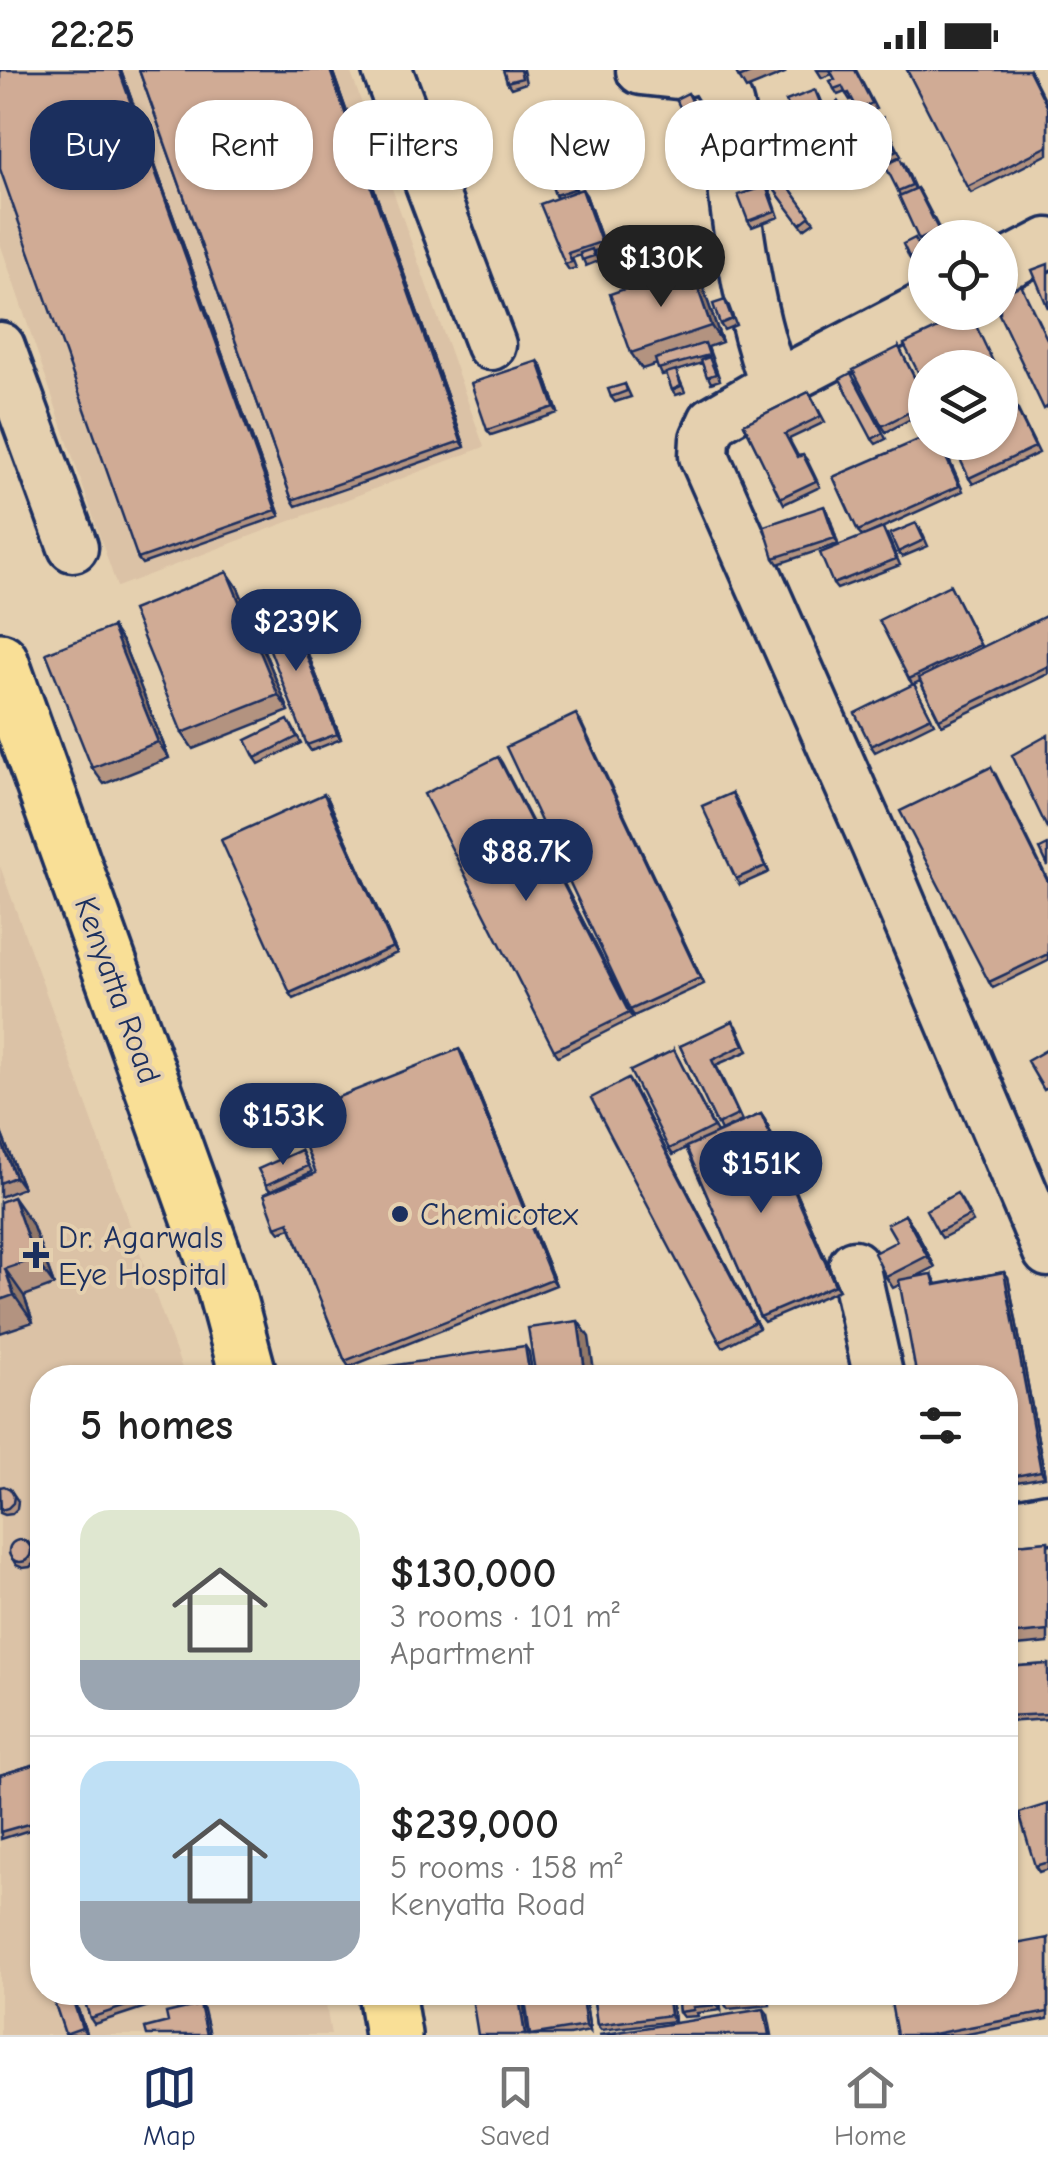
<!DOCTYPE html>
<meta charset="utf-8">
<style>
:root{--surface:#fff;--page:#f6f6f6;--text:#222;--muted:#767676;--line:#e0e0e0;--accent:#1b2f5e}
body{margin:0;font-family:"Comic Neue",sans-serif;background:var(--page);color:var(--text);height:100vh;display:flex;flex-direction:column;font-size:38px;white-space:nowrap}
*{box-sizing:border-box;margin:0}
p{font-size:32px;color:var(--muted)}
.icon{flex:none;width:55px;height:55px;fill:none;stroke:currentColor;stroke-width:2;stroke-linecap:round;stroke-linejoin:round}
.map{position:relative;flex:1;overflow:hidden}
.drawer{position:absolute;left:30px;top:1295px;width:988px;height:640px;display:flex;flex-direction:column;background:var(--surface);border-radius:40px;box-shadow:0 2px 8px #0004}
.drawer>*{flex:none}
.hud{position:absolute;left:30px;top:30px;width:990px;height:90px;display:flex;gap:20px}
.buttons{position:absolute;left:908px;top:150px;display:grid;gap:20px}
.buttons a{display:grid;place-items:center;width:110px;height:110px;border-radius:50%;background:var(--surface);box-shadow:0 2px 8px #0004;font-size:50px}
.price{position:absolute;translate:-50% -85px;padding:0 22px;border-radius:35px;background:var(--accent);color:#fff;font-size:32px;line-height:65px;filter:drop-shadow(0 2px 5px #0008)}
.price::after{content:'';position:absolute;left:50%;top:60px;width:30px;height:22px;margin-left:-15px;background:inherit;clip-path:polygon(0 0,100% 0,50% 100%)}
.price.selected{background:#222;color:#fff}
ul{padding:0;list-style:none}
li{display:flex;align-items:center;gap:30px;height:250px;padding:0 50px}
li+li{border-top:2px solid var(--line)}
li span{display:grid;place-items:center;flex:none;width:280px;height:200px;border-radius:30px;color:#555}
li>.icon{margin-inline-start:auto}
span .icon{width:120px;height:120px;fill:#fffc;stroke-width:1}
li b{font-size:42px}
h2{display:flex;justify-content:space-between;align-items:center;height:120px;padding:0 50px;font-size:42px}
.chip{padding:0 35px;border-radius:40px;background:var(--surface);box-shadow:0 2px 8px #0004;font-size:35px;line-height:90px}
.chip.selected{background:var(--accent);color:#fff}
.status{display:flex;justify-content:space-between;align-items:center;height:70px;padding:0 50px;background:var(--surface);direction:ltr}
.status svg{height:28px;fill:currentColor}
.tab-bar{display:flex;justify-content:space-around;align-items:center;height:140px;border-top:2px solid var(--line);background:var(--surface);font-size:28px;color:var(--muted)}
.tab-bar a{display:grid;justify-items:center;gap:5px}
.tab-bar .selected{color:var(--accent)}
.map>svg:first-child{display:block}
.built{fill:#dbc2a6}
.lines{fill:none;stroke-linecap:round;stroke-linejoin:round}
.minor-casing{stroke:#1b2f5e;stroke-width:55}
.highway-casing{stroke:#1b2f5e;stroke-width:62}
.minor{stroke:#e5d0af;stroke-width:48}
.highway{stroke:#f9df96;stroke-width:55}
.wall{fill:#b39380;stroke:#1b2f5e;stroke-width:2.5}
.shaded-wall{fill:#927868;stroke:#1b2f5e;stroke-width:2.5}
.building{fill:#d0ab95;stroke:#1b2f5e;stroke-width:2.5}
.poi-dot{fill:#1b2f5e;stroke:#e5d0af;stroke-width:4}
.labels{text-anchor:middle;stroke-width:8;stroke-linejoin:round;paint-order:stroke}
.street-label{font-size:32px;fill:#1b2f5e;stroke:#e5d0af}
.poi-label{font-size:32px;fill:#1b2f5e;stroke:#e5d0af;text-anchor:start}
</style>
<div class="status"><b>22:25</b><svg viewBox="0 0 49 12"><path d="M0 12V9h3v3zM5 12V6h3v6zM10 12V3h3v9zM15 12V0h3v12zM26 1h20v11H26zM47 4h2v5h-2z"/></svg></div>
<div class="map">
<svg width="1048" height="1965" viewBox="0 0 1048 1965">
<rect width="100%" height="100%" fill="#e5d0af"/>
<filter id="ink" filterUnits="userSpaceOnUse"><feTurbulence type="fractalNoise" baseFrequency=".01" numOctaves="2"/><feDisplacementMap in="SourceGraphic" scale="20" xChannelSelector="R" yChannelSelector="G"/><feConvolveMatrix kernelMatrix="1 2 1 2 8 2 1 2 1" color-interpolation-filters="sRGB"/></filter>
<g filter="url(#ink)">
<path class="built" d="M0 0H350L484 377 117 517 0 173Z
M0 796 185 1307 42 1308V1922L324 1923 331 1965H0Z"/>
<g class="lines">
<g class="minor-casing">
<path id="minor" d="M387 0 491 275
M641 0 677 4 691 0
M709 0C715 11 724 22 728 34 737 64 731 95 734 126 741 185 754 261 775 315
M1000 198 1048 173
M925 237 775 315 713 351 705 369 704 386 876 775 1048 1182
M0 277 73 477
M854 1195 879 1308
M1005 1456 1048 1448"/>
</g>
<g class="highway-casing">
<path id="highway" d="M0 591 225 1218 249 1308
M386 1922 393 1965"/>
</g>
<use href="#minor" class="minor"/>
<use href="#highway" class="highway"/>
</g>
<path class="wall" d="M0 0H121L280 446 142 494 138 489Z
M139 0H332L465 377 296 436 292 430Z
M523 0 526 13 511 18 507 12Z
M735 0H783L785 3 746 19Z
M817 0H856L876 39 862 46 852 29 850 30 845 22 838 25 834 19 835 9 832 4 822 8Z
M1030 0 1048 36V84L971 123 967 117Z
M688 23 721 88 709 94 705 88Z
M819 25 827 44 829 43 833 49 840 63 821 71 814 57 801 62 797 56Z
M838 32 846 46 836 52 832 46Z
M883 48 901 86 887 92 878 76 866 82 863 76Z
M904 94 915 119 917 118 921 124 943 166 925 168V175H923L898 121Z
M566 98 577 121 586 125 605 178 594 181 598 191 586 196 581 185 572 188 576 198 569 200 565 194 557 128 555 125Z
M776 99 814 152 804 159 765 107Z
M770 121 779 147 752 157 748 151Z
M919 174 925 188 913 193 909 187Z
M690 196 701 212 722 272 708 277 720 310 711 313 702 293 676 301 685 322 676 325 672 320 667 304 662 305 657 294 642 299 631 283Z
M725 230 729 236 736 255 724 260 720 254Z
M899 277 925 327V342L921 344 925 350V372H941L963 421 864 466 887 464 900 495 837 519 833 514 862 466 858 461 921 368 911 349 886 362 882 356Z
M538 291 542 296 558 343 491 365 487 360Z
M1000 303 1039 383 973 414 969 408 1000 372Z
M855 309 886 369 876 374 872 369Z
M625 314 631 327 615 332 611 327Z
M809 322 825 352 789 369 798 386 803 385 807 390 820 417 784 434 744 354Z
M828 442 838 474 778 494 774 488Z
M920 458 928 476 902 487 898 482Z
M227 502 238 518 289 641 193 679 182 663Z
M950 515 982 578 1048 545V604L942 655 920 611 914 614 934 653 875 682 871 676 913 615 909 609Z
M290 538 341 669 311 681 307 675Z
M112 557 123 573 169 688 104 714 92 698Z
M576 644 704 914 634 946 630 940Z
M292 656 301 673 259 694 255 688Z
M498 687 633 948 558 986 554 980Z
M995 703 1048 810V891L993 918 989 912Z
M328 729 397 883 294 929 290 923Z
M736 729 769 802 740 815 736 809Z
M737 956 748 981 716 995 742 1051 721 1061 680 976Z
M674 980 717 1063 761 1044 765 1050 839 1220 764 1252 760 1247 686 1078 673 1085 669 1079Z
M463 985 556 1215 349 1297 345 1291 291 1158 280 1162 276 1157 316 1103Z
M632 1015 759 1258 723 1277 719 1271Z
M0 1060 23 1118 0 1127Z
M301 1080 312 1102 270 1121 266 1115Z
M961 1129 973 1152 942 1168 938 1162Z
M0 1132 32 1154 54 1215 24 1226 33 1252 0 1263Z
M905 1145 913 1156 935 1197 915 1207 932 1204 937 1214 1004 1202 1008 1207 1045 1407 1005 1414V1308L899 1215 893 1218 886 1207Z
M0 1417 10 1419 18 1431 17 1439 12 1444 5 1445 0 1443Z
M1048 1471V1573L1005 1577V1475Z
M28 1472 36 1484 35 1492 30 1497 23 1498 16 1495 9 1483Z
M1048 1594V1649L1005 1652V1597Z
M42 1692V1756L1 1769 0 1705Z
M1048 1734V1799L1039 1802 1035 1796Z
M1048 1868V1949L962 1965H897Z
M51 1922H72L86 1963 81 1965H66Z
M82 1922H191L94 1954 90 1948Z
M584 1922 590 1961 569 1965H531Z
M593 1922H670L674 1951 601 1960 597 1955Z
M677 1922H719L721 1940 697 1943 698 1946 683 1947 679 1942Z
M769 1922 770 1935 728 1939 724 1933Z"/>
<path class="shaded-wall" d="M119 0H121L280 446 276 440Z
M330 0H332L465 377 461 371Z
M582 119 586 125 605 178 601 172Z
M690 196 701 212 722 272 711 256Z
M538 291 542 296 558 343 554 337Z
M824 436 828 442 838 474 835 468Z
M227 502 238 518 289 641 278 625Z
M286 532 290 538 341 669 337 664Z
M112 557 123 573 169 688 158 672Z
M576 644 580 650 704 914 700 908Z
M498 687 502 693 633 948 629 943Z
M732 723 736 729 769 802 765 796Z
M324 724 328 729 397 883 393 877Z
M459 979 463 985 556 1215 552 1209Z
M628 1009 632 1015 759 1258 755 1252Z
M761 1044 765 1050 839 1220 835 1215Z
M0 1060 23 1118 15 1107 0 1068Z
M13 1127 32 1154 54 1215 35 1189Z
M905 1145 913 1156 935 1197 927 1186Z
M5 1199 24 1226 33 1252 14 1225Z
M1004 1202 1008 1207 1045 1407 1041 1401Z
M578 1251 589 1267 595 1308H586Z
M525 1276 529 1282 533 1308H530Z
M70 1922H72L86 1963 82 1958Z
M518 1922H522L528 1965H525Z
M581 1922H584L590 1961 586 1956Z
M667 1922H670L674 1951 670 1945Z
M716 1922H719L721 1940 717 1935Z
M200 1935 204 1940 210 1965H207Z
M764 1939 768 1944 772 1965H769Z"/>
<path class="building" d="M0 0H119L276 440 138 489 0 99Z
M139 0H330L461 371 292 430Z
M503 0H520L522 8 507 12Z
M735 0H758L739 8Z
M830 0H855L872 33 858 40 849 23 846 24 842 16 834 19 830 11 835 9Z
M907 0H1029L1048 38V76L967 117Z
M815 20 825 45 829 43 836 57 817 66 811 50 797 56 786 31Z
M688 23 717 82 705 88 676 29Z
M838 32 843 41 832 46 828 37Z
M883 48 897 80 883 87 875 70 863 76 855 61Z
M900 88 912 115 898 121 885 95Z
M566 98 574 119 555 125 548 105Z
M776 99 810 146 800 154 765 107Z
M766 116 775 141 748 151 738 125Z
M917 118 939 161 919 170 899 126Z
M582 119 601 172 568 183 572 192 565 194 540 134Z
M915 168 921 182 909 187 903 174Z
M592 179 594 186 582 190 580 183Z
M1048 194V238L1032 200Z
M690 196 711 256 631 283 610 224Z
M1021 215 1048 271V336L1044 339 998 242H1000V225Z
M725 230 732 249 720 254 713 234Z
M970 243 996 298H925V316L904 274Z
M705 273 709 285 658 299 655 289Z
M899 277 925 329V334L882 356 853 300Z
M709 287 716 304 707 307 701 290Z
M538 291 554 337 487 360 471 313Z
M676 300 681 316 672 320 666 303Z
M851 303 883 363 872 369 840 309Z
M1000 305 1035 377 969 408 952 372H1000Z
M625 314 627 321 611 327 608 319Z
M809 322 821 346 785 364 797 387 803 385 816 411 780 428 744 354Z
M919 341 925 352V364L920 366 909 346Z
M925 367V372H939L959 416 858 461 833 407Z
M824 436 835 468 774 488 764 456Z
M916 453 924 470 898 482 890 464Z
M883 458 896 489 833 514 820 483Z
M227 502 278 625 182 663 132 540Z
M950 515 980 575 909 609 879 550Z
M286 532 337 664 307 675 256 544Z
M1048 545V596L939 649 919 608Z
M112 557 158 672 92 698 46 583Z
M914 614 931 647 871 676 855 643Z
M576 644 700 908 630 940 506 677Z
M288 650 297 667 255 688 246 670Z
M1048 665V760L1012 685Z
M498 687 629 943 554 980 424 724Z
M991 697 1048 812V884L989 912 900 741Z
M732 723 765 796 736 809 702 736Z
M324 724 393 877 290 923 221 770Z
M1048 775V796L1040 779Z
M733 951 744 975 712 990 738 1045 717 1055 680 976Z
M459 979 552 1209 345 1291 289 1152 276 1157 264 1124 316 1103 293 1045Z
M1048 979V1018L1044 1020 1027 991Z
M674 980 713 1057 669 1079 630 1001Z
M628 1009 755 1252 719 1271 591 1028Z
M761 1044 835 1215 760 1247 686 1077Z
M0 1068 15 1107 0 1113Z
M301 1080 308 1096 266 1115 258 1099Z
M957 1123 969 1146 938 1162 926 1140Z
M13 1127 35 1189 5 1199 14 1225 0 1230V1132Z
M905 1145 927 1186 886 1207 874 1183 897 1171 887 1154Z
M1004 1202 1041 1401 1005 1408V1308H917L899 1210 932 1204 935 1215Z
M578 1251 586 1308H536L528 1258Z
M525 1276 530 1308H350L349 1302Z
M4 1416 10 1419 14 1426 13 1433 8 1438 1 1440 0 1417Z
M9 1481a11 11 0 1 1 22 0a11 11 0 1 1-22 0Z
M1048 1471V1561L1005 1565V1475Z
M1048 1594V1644L1005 1646V1597Z
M42 1692V1750L0 1762V1705Z
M1048 1734V1792L1035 1796 1019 1743Z
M1048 1868V1942L928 1965H897L889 1922H1005V1876Z
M51 1922H70L82 1958 65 1964Z
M82 1922H169L90 1948Z
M471 1922H518L525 1965H478Z
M524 1922H581L586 1956 530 1965Z
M593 1922H667L670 1945 597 1955Z
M677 1922H716L717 1935 693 1937 694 1940 679 1942Z
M723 1922H766L767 1930 724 1933Z
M200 1935 207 1965H147L145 1958 168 1952 166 1943Z
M764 1939 769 1965H599Z"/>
</g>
<g class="poi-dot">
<circle cx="400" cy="1144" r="10"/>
<path d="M31 1170h10v10h10v10h-10v10h-10v-10h-10v-10h10z"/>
</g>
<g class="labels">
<g class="street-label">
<text transform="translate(118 920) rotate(70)" y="11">Kenyatta Road</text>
</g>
<g class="poi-label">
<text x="420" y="1155">Chemicotex</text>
<text x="58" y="1178">Dr. Agarwals<tspan x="58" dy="37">Eye Hospital</tspan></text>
</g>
</g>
</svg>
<div class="buttons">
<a><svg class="icon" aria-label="locate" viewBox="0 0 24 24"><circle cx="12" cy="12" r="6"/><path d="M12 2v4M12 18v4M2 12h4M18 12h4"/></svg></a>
<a><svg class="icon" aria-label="layers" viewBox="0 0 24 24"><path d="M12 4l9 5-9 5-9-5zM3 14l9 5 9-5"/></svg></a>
</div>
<b class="price selected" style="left:661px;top:240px">$130K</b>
<b class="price" style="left:296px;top:604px">$239K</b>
<b class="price" style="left:526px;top:834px">$88.7K</b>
<b class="price" style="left:283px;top:1098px">$153K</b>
<b class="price" style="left:761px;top:1146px">$151K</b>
<div class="hud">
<a class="chip selected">Buy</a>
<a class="chip">Rent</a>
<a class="chip">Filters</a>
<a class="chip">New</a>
<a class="chip">Apartment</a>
</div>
<section class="drawer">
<h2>5 homes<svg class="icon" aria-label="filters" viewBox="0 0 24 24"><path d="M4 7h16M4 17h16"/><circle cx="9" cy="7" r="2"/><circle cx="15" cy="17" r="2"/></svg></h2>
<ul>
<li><span style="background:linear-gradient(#dfe7d0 75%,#9aa5b1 0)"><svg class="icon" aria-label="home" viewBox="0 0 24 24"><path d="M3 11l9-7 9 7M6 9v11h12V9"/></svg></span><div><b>$130,000</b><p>3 rooms · 101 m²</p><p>Apartment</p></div></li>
<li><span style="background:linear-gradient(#bfe0f5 70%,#9aa5b1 0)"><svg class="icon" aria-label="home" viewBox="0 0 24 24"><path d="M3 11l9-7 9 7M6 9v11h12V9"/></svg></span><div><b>$239,000</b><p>5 rooms · 158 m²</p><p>Kenyatta Road</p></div></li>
</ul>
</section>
</div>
<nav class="tab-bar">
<a class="selected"><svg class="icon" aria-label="map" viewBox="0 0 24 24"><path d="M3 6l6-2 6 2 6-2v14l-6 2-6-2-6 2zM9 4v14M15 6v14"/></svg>Map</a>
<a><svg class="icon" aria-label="saved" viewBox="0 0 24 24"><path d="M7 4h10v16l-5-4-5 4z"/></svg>Saved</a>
<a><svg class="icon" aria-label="home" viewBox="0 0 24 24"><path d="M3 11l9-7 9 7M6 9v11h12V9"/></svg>Home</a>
</nav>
